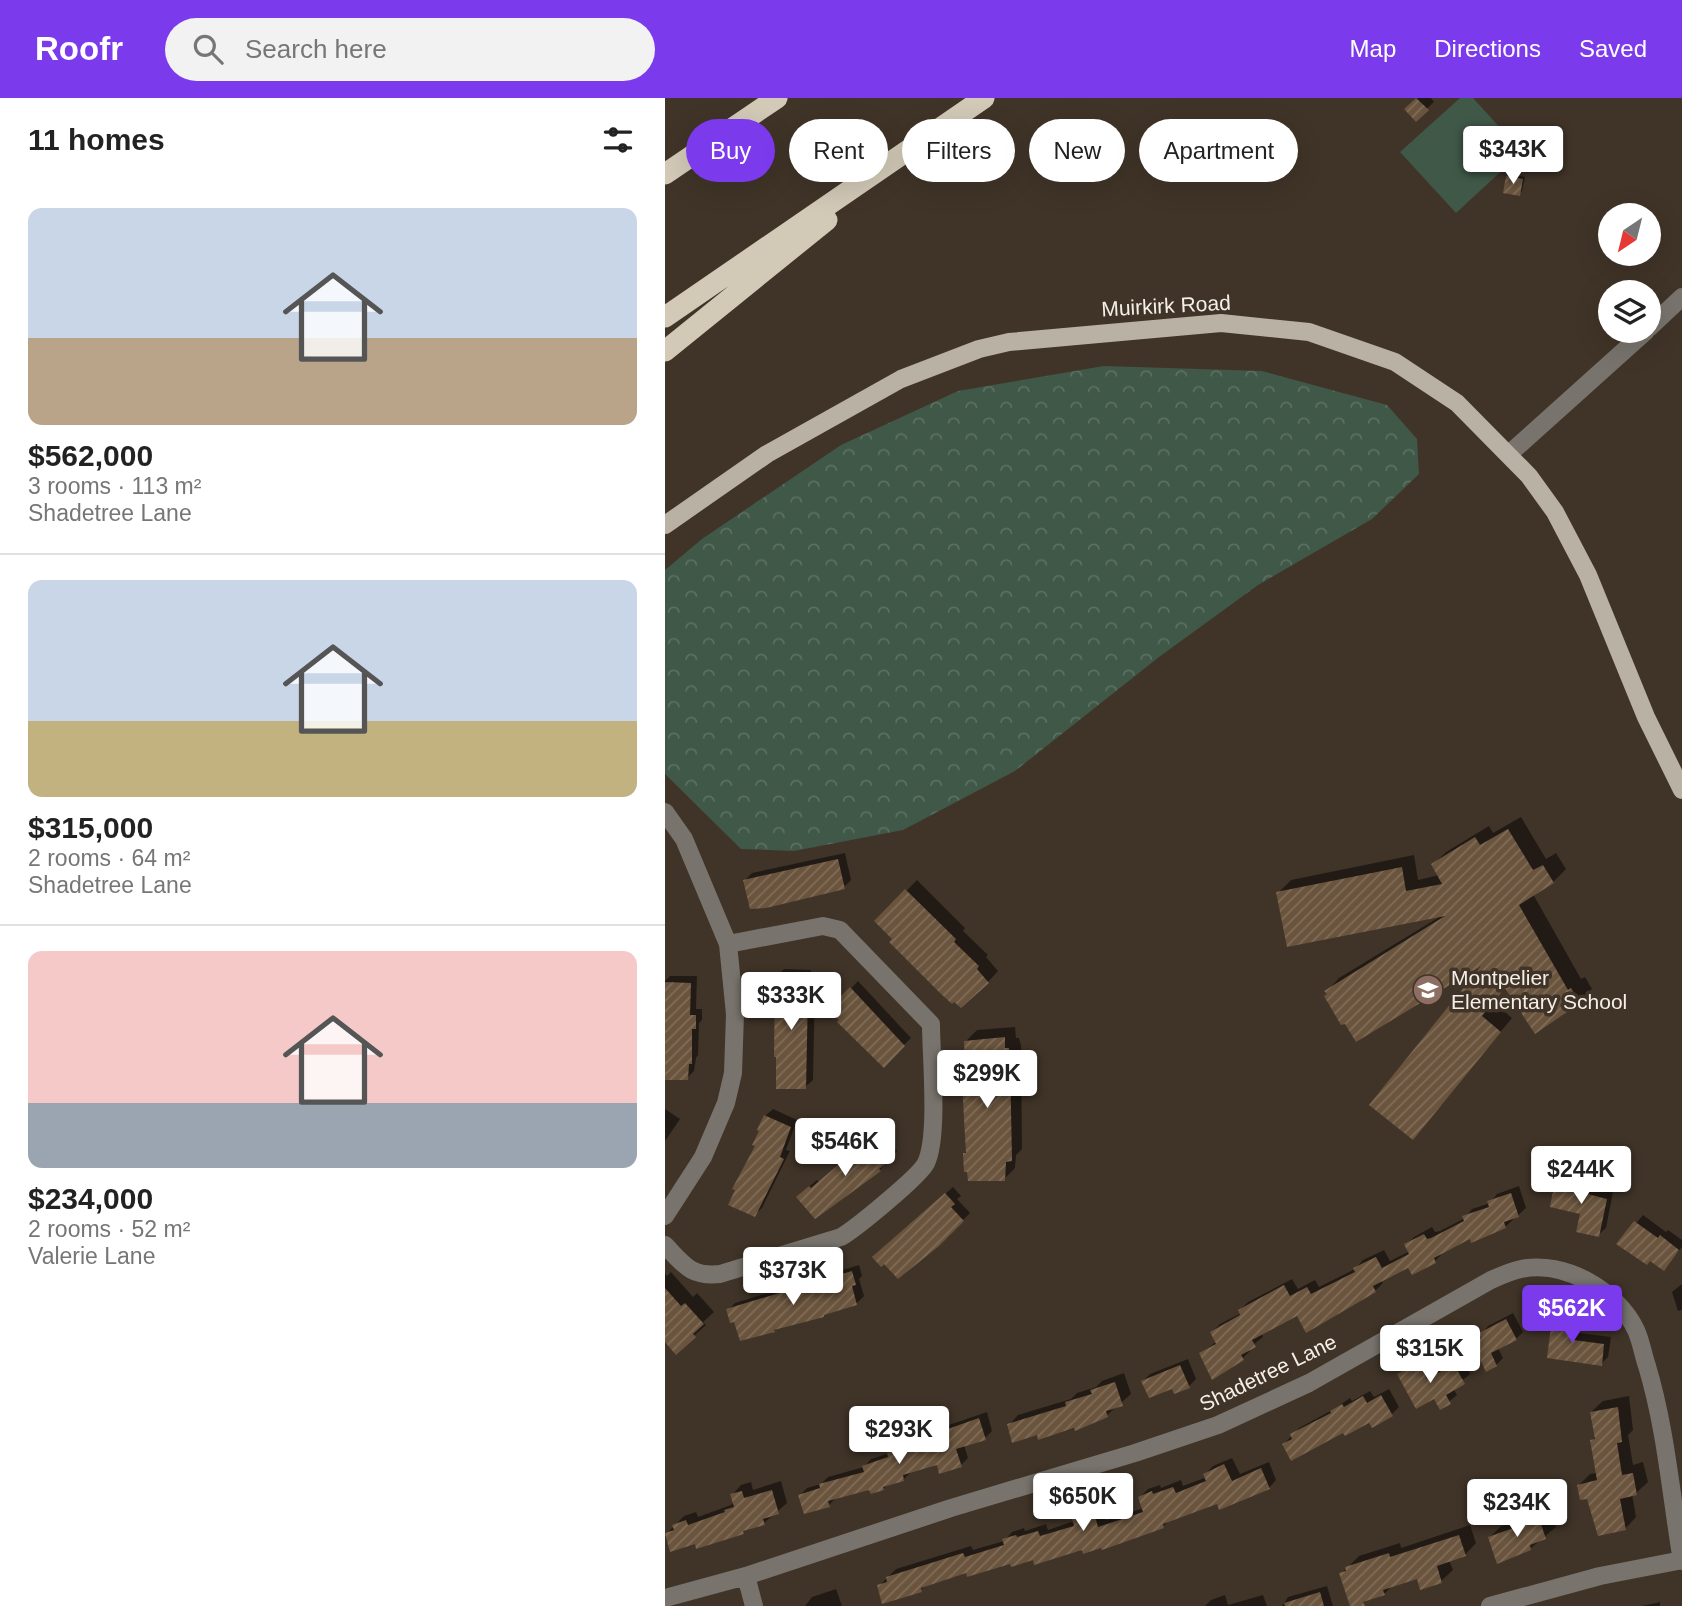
<!DOCTYPE html>
<meta charset="utf-8">
<style>
:root{--surface:#fff;--page:#f2f2f2;--text:#222;--muted:#767676;--line:#e0e0e0;--accent:#7c3aed}
body{margin:0;font-family:Arial,sans-serif;background:var(--page);color:var(--text);height:100vh;display:flex;flex-direction:column;font-size:26px;white-space:nowrap}
*{box-sizing:border-box;margin:0}
p{font-size:23px;color:var(--muted)}
.icon{flex:none;width:38px;height:38px;fill:none;stroke:currentColor;stroke-width:2;stroke-linecap:round;stroke-linejoin:round}
.map{position:relative;flex:1;overflow:hidden}
.sheet{display:flex;flex-direction:column;background:var(--surface);width:665px}
.sheet>*{flex:none}
.guide{position:absolute;left:21px;top:21px;width:665px;height:63px;display:flex;gap:14px}
.needle{width:46px;rotate:215deg}
.buttons{position:absolute;left:933px;top:105px;display:grid;gap:14px}
.buttons a{display:grid;place-items:center;width:63px;height:63px;border-radius:50%;background:var(--surface);box-shadow:0 7px 28px #0002;font-size:35px}
.price{position:absolute;translate:-50% -60px;padding:0 16px;border-radius:7px;background:#fff;color:#222;font-size:23px;line-height:46px;filter:drop-shadow(0 2px 4px #0008)}
.price::after{content:'';position:absolute;left:50%;top:42px;width:21px;height:16px;margin-left:-10px;background:inherit;clip-path:polygon(0 0,100% 0,50% 100%)}
.price.on{background:var(--accent);color:#fff}
ul{padding:0;list-style:none}
li{display:grid;align-content:center;gap:14px;height:371px;padding:0 28px}
li+li{border-top:2px solid var(--line)}
li span{display:grid;place-items:center;height:217px;border-radius:14px;color:#555}
li>.icon{margin-inline-start:auto}
span .icon{width:126px;height:126px;fill:#fffc;stroke-width:1}
li b{font-size:30px}
h2{display:flex;justify-content:space-between;align-items:center;height:84px;padding:0 28px;font-size:30px}
.pill{padding:0 24px;border-radius:32px;background:var(--surface);box-shadow:0 7px 28px #0002;font-size:24px;line-height:63px}
.pill.on{background:var(--accent);color:#fff}
header{display:flex;align-items:center;gap:42px;box-sizing:border-box;height:98px;padding:0 35px;background:var(--accent);color:#fff}
header strong{font-size:33px}
nav{display:flex;gap:38px;margin-inline-start:auto;font-size:24px}
.search{width:490px;height:63px;background:var(--page);display:flex;align-items:center;gap:18px;box-sizing:border-box;padding:0 24px;border-radius:38px;color:var(--muted);font-size:26px}
main{display:flex;flex:1;min-height:0}
.map>svg:first-child{display:block}
.forest{fill:url(#forest-crowns)}
.park{fill:#3f5848}
.shadow{fill:#0007}
.building{fill:url(#building-hatch)}
.lines{fill:none;stroke-linecap:round;stroke-linejoin:round}
.minor{stroke:#78746d;stroke-width:18}
.major{stroke:#b9b1a3;stroke-width:18}
.highway{stroke:#d2c9b7;stroke-width:21}
.labels{text-anchor:middle;stroke-width:7;stroke-linejoin:round;paint-order:stroke}
.street-label{font-size:21px;fill:#f6efe7;stroke:#403428}
.poi-label{font-size:21px;fill:#f6efe7;stroke:#403428;text-anchor:start}
</style>
<header>
<strong>Roofr</strong>
<div class="search"><svg class="icon" aria-label="search" viewBox="0 0 24 24"><circle cx="10" cy="10" r="6"/><path d="M15 15l6 6"/></svg>Search here</div>
<nav><a>Map</a><a>Directions</a><a>Saved</a></nav>
</header>
<main>
<section class="sheet">
<h2>11 homes<svg class="icon" aria-label="filters" viewBox="0 0 24 24"><path d="M4 7h16M4 17h16"/><circle cx="9" cy="7" r="2"/><circle cx="15" cy="17" r="2"/></svg></h2>
<ul>
<li><span style="background:linear-gradient(#c9d6e8 60%,#b9a48a 0)"><svg class="icon" aria-label="home" viewBox="0 0 24 24"><path d="M3 11l9-7 9 7M6 9v11h12V9"/></svg></span><div><b>$562,000</b><p>3 rooms · 113 m²</p><p>Shadetree Lane</p></div></li>
<li><span style="background:linear-gradient(#c9d6e8 65%,#c2b280 0)"><svg class="icon" aria-label="home" viewBox="0 0 24 24"><path d="M3 11l9-7 9 7M6 9v11h12V9"/></svg></span><div><b>$315,000</b><p>2 rooms · 64 m²</p><p>Shadetree Lane</p></div></li>
<li><span style="background:linear-gradient(#f6c9c9 70%,#9aa5b1 0)"><svg class="icon" aria-label="home" viewBox="0 0 24 24"><path d="M3 11l9-7 9 7M6 9v11h12V9"/></svg></span><div><b>$234,000</b><p>2 rooms · 52 m²</p><p>Valerie Lane</p></div></li>
</ul>
</section>
<div class="map">
<svg width="1017" height="1508" viewBox="0 0 1017 1508">
<defs>
<pattern id="forest-crowns" width="20" height="18" patternUnits="userSpaceOnUse" patternTransform="scale(1.75)"><rect width="20" height="18" fill="#3f5848"/><path d="M2 6a3 3 0 1 1 6 0M12 15a3 3 0 1 1 6 0" fill="none" stroke="#5b7062"/></pattern>
<pattern id="building-hatch" width="6" height="6" patternUnits="userSpaceOnUse" patternTransform="scale(1.75)"><rect width="6" height="6" fill="#6a543d"/><path d="M-1 1l2-2M0 6l6-6M5 7l2-2" fill="none" stroke="#806d59"/></pattern>
</defs>
<rect width="100%" height="100%" fill="#403428"/>
<path class="forest" d="M439 268 597 273 722 307 752 341 754 376 707 421 593 487 494 559 350 673 238 732 129 753 76 751 0 676V472L37 441 176 347 293 293Z"/>
<path class="park" d="M795 0H808L857 54 791 115 735 54Z"/>
<path class="shadow" d="M753 0H766L769 4 751 21 741 11Z
M846 76 860 79 857 93 854 96 843 79Z
M856 719 881 761 891 755 901 771 888 784 868 796 916 881 920 879 927 891 914 904 842 888 828 904 847 920 748 1040 823 862 664 895 662 893 674 880 776 818 613 795 626 782 749 757 753 782 774 777 768 767 781 754 824 728 828 735Z
M180 755 186 782 179 789 80 782 87 775Z
M252 782 300 830 298 833 323 857 321 859 333 873 323 884 229 841 212 823Z
M119 871 146 872V888H150L148 982 140 989 111 879Z
M5 878H32L31 911H37V922L34 925 33 957 31 960 29 973 22 980H0V883Z
M193 883 246 940 219 967 166 911Z
M350 929 351 940H354L356 947 357 1051 351 1057 350 1070 339 1081 299 1056 303 1052 299 986 303 982 301 943 312 932Z
M0 1011 15 1021 0 1043Z
M108 1011 132 1022 121 1052 125 1053 97 1110 89 1117 92 1048 96 1032 94 1031 100 1018Z
M215 1033 232 1053 215 1072 150 1118 140 1092 152 1082 154 1084Z
M917 1072 932 1076 929 1090 948 1094 941 1130 933 1137 917 1115 891 1088 898 1081 909 1084Z
M854 1088 861 1110 840 1129 806 1138 778 1155 770 1163 744 1168 716 1182 718 1185 710 1193 632 1215 596 1235 598 1239 584 1250 585 1253 577 1261 536 1256 552 1243 547 1234 555 1226 576 1215 575 1212 583 1204 627 1181 633 1191 650 1182 654 1189 690 1171 698 1162 719 1152 725 1163 745 1153 741 1147 749 1139 767 1129 770 1134 775 1133 800 1120 807 1111 825 1105 832 1096Z
M288 1089 296 1098 292 1101 305 1115 298 1122 216 1152Z
M978 1117 1001 1134 1003 1132 1017 1142V1149L998 1171 986 1161 954 1146Z
M194 1167 197 1178 194 1181 199 1198 192 1205 112 1229 109 1233 70 1222 63 1212 70 1205Z
M6 1174 28 1199 32 1195 49 1214 38 1224 41 1227 11 1254 0 1242V1175L2 1178Z
M1017 1186V1212L1013 1213 1007 1194Z
M848 1215 858 1234 851 1241 833 1250 838 1260 831 1267 809 1245 823 1228Z
M896 1215 917 1217 914 1235 946 1239 943 1259 936 1266 884 1259 889 1222Z
M760 1259 769 1275 797 1260 805 1276 788 1290 792 1297 776 1310 770 1298 734 1276 742 1269Z
M523 1261 531 1281 524 1288H508L478 1283 485 1276Z
M459 1275 466 1296 442 1317 422 1327 375 1340 373 1335 344 1327 353 1317 406 1301 412 1295 431 1289 437 1283Z
M724 1291 734 1309 727 1316 707 1328 704 1322 679 1333 619 1346 634 1330 669 1311 685 1300 687 1303 705 1293 709 1299Z
M964 1298 968 1332 963 1337 968 1367 978 1364 983 1384 971 1395 967 1396 971 1419 960 1431 914 1387 925 1376 932 1375 927 1343 931 1338 926 1314 938 1303Z
M322 1314 327 1333 320 1340 299 1347 303 1360 296 1367 273 1364 246 1374 239 1381 223 1386 218 1391 206 1390 171 1400 164 1407 135 1397 142 1390 156 1386 163 1379 199 1369 206 1361 225 1355 231 1348 265 1338 272 1331Z
M567 1360 575 1376 604 1364 611 1382 604 1390 553 1404 505 1421 498 1429 418 1450 303 1473 263 1485 256 1492 214 1488 231 1471 306 1448 308 1452 339 1443 347 1434 359 1430 360 1433 381 1426 383 1432 409 1423 408 1419 416 1411 435 1405 441 1422 479 1410 475 1399 483 1391 495 1387 496 1390 516 1382 518 1388 542 1379 540 1376 548 1368Z
M116 1383 122 1405 99 1425 82 1430 78 1434 31 1443 1 1436 19 1418 31 1414 33 1419 66 1407 69 1404 67 1397 76 1387 86 1384 88 1392Z
M884 1407 891 1429 865 1451 825 1439 836 1428 855 1422 863 1414Z
M805 1427 811 1445 800 1457 784 1462 788 1472 776 1483 753 1479 728 1487 719 1496 687 1508 676 1476 694 1458 735 1445 736 1450Z
M662 1488 668 1508H617L623 1499Z
M171 1491 177 1508H140L147 1499Z
M560 1497 563 1507 598 1497 602 1508H540L546 1502Z
M995 1504V1508H977Z"/>
<path class="building" d="M751 0 764 12 751 24 739 11Z
M841 78 858 81 855 98 838 95Z
M843 731 868 772 878 767 889 785 854 807 903 892 906 890 915 905 870 936 840 890 817 918 836 934 748 1042 704 1007 816 868 691 944 680 926 676 927 659 898 662 896 659 893 780 818 622 849 611 794 737 769 741 793 777 786 766 766 810 739 815 747Z
M173 761 180 791 101 810 85 811 78 782Z
M240 791 291 841 289 844 314 868 312 871 324 885 296 910 289 904 287 906 274 894 224 844 227 841 209 823Z
M110 878H140V894H143L141 991H111V959H109Z
M0 884 26 885 25 917H31V931H27V966H24L23 982H0Z
M185 889 240 948 219 970 172 924 174 922 163 911Z
M340 939V950H344L345 959 347 1063 341 1064 340 1083H303L302 1074H299L298 1055H301L297 985H301L299 943Z
M99 1017 126 1029 115 1059 119 1061 90 1119 63 1107 70 1092 67 1091 90 1048 87 1047 94 1033 92 1032Z
M207 1038 227 1061 214 1071 216 1073 150 1121 131 1099 144 1088 146 1090Z
M909 1079 926 1082 923 1096 942 1101 934 1139 911 1134 915 1116 885 1109 889 1088 906 1091Z
M280 1095 290 1106 286 1109 299 1123 274 1148 233 1181 219 1166 216 1169 207 1159Z
M846 1095 854 1119 839 1124 841 1130 806 1145 805 1141 769 1160 771 1165 747 1177 743 1170 708 1188 711 1194 641 1235 632 1218 587 1242 591 1249 576 1257 579 1262 547 1282 534 1255 551 1246 545 1234 575 1217 573 1212 619 1187 625 1198 642 1189 646 1196 690 1174 688 1170 711 1159 717 1170 744 1156 739 1146 759 1136 762 1141 766 1140 799 1123 797 1118 824 1109 822 1103Z
M969 1123 993 1140 995 1137 1014 1152 999 1173 985 1163 982 1167 951 1146Z
M187 1173 191 1187 187 1188 192 1207 159 1217V1219L109 1232 110 1234 75 1243 69 1224 65 1225 61 1211Z
M0 1190 16 1208 20 1205 39 1226 28 1236 31 1239 11 1257 0 1244Z
M841 1221 852 1242 826 1255 832 1268 821 1274 807 1244 816 1240 814 1235Z
M887 1221 911 1224 908 1242 939 1246 937 1268 882 1260Z
M753 1265 762 1281 789 1266 800 1286 781 1297 786 1306 775 1312 769 1301 751 1311 732 1276Z
M515 1267 525 1290 509 1296 507 1291 484 1300 476 1283Z
M450 1284 458 1308 441 1313 443 1319 410 1333 409 1330 373 1342 372 1337 347 1345 342 1326 401 1308 400 1304 427 1296 425 1292Z
M716 1297 728 1318 707 1330 704 1325 680 1338 678 1335 626 1363 617 1346 627 1341 625 1336 666 1315 665 1313 677 1306 679 1309 698 1298 702 1305Z
M953 1309 957 1344 952 1345 957 1377 968 1375 972 1397 955 1401 961 1432 933 1438 922 1401 915 1402 912 1387 932 1382 925 1342 930 1341 925 1314Z
M314 1320 321 1342 291 1351 297 1369 274 1376 272 1367 238 1377 239 1383 218 1389 219 1392 206 1396 204 1392 163 1403 165 1409 139 1416 133 1397 155 1390 154 1386 199 1374 197 1368 223 1359 222 1355 264 1342 263 1338Z
M559 1366 567 1383 596 1370 605 1391 554 1412 552 1406 498 1426 499 1430 437 1452 436 1450 418 1456 417 1452 369 1467 368 1462 346 1469 345 1466 302 1479 301 1475 256 1490 257 1494 217 1506 212 1487 222 1484 221 1479 298 1455 300 1459 339 1447 337 1441 351 1437 352 1439 373 1433 375 1438 409 1428 406 1418 428 1411 433 1429 478 1414 473 1399 487 1393 488 1396 508 1389 511 1395 541 1383 538 1376Z
M107 1392 114 1416 98 1421 100 1427 78 1433 79 1436 31 1451 30 1446 5 1454 0 1435 9 1432 7 1427 21 1422 23 1427 60 1414 59 1412 69 1409 65 1396 77 1393 79 1400Z
M873 1417 881 1441 865 1447 866 1452 832 1466 823 1439 851 1429 850 1425Z
M794 1437 801 1458 772 1468 777 1485 755 1492 752 1481 718 1492 720 1497 698 1504 700 1508H685L674 1475 681 1473 680 1469 724 1455 725 1459Z
M655 1494 659 1508H620L619 1505Z"/>
<g class="lines">
<path class="minor" d="M984 230 1017 199
M844 356 981 233
M0 714 19 741 63 846 70 916 68 975 61 1005 38 1059 0 1118
M0 1147C19 1167 26 1179 55 1176L176 1139C190 1131 255 1078 261 1065 274 1038 266 959 266 926L175 832 158 828 63 846
M81 1478 89 1508
M0 1500 81 1478 286 1410 470 1355 553 1327 644 1285 826 1182C835 1178 846 1173 856 1171 899 1162 952 1192 971 1232 976 1243 978 1256 982 1268 1001 1331 1006 1398 1017 1463
M825 1508 935 1478 1017 1462"/>
<path class="major" d="M0 427 102 356 236 281 314 251 344 244 556 225 644 234 730 264 792 305 864 378 890 414 923 477 981 619 1017 692"/>
<path class="highway" d="M0 76 112 0
M0 219 319 0
M0 253 162 122"/>
</g>
<defs>
<g id="school-disc" transform="scale(1.575)"><circle r="9.5" fill="#8d6e63" stroke="#403428"/><path d="M0-5L7-2L0 1L-7-2ZM-4 1L0 2.5L4 1V4Q0 6-4 4Z" fill="#fff"/></g>
</defs>
<g fill-rule="evenodd">
<use href="#school-disc" x="763" y="892"/>
</g>
<g class="labels">
<g class="street-label">
<text transform="translate(501 208) rotate(-3)" y="7">Muirkirk Road</text>
<text transform="translate(603 1275) rotate(-26)" y="7">Shadetree Lane</text>
</g>
<g class="poi-label">
<text x="786" y="887">Montpelier<tspan x="786" dy="24">Elementary School</tspan></text>
</g>
</g>
</svg>
<div class="buttons">
<a><svg class="needle" viewBox="-14 -14 28 28"><path d="M0-13l5 13h-10z" fill="#e53935"/><path d="M0 13l5-13h-10z" fill="#767676"/></svg></a>
<a><svg class="icon" aria-label="layers" viewBox="0 0 24 24"><path d="M12 4l9 5-9 5-9-5zM3 14l9 5 9-5"/></svg></a>
</div>
<b class="price" style="left:848px;top:88px">$343K</b>
<b class="price" style="left:126px;top:934px">$333K</b>
<b class="price" style="left:322px;top:1012px">$299K</b>
<b class="price" style="left:180px;top:1080px">$546K</b>
<b class="price" style="left:916px;top:1108px">$244K</b>
<b class="price" style="left:128px;top:1209px">$373K</b>
<b class="price on" style="left:907px;top:1247px">$562K</b>
<b class="price" style="left:765px;top:1287px">$315K</b>
<b class="price" style="left:234px;top:1368px">$293K</b>
<b class="price" style="left:418px;top:1435px">$650K</b>
<b class="price" style="left:852px;top:1441px">$234K</b>
<div class="guide">
<a class="pill on">Buy</a>
<a class="pill">Rent</a>
<a class="pill">Filters</a>
<a class="pill">New</a>
<a class="pill">Apartment</a>
</div>
</div>
</main>
